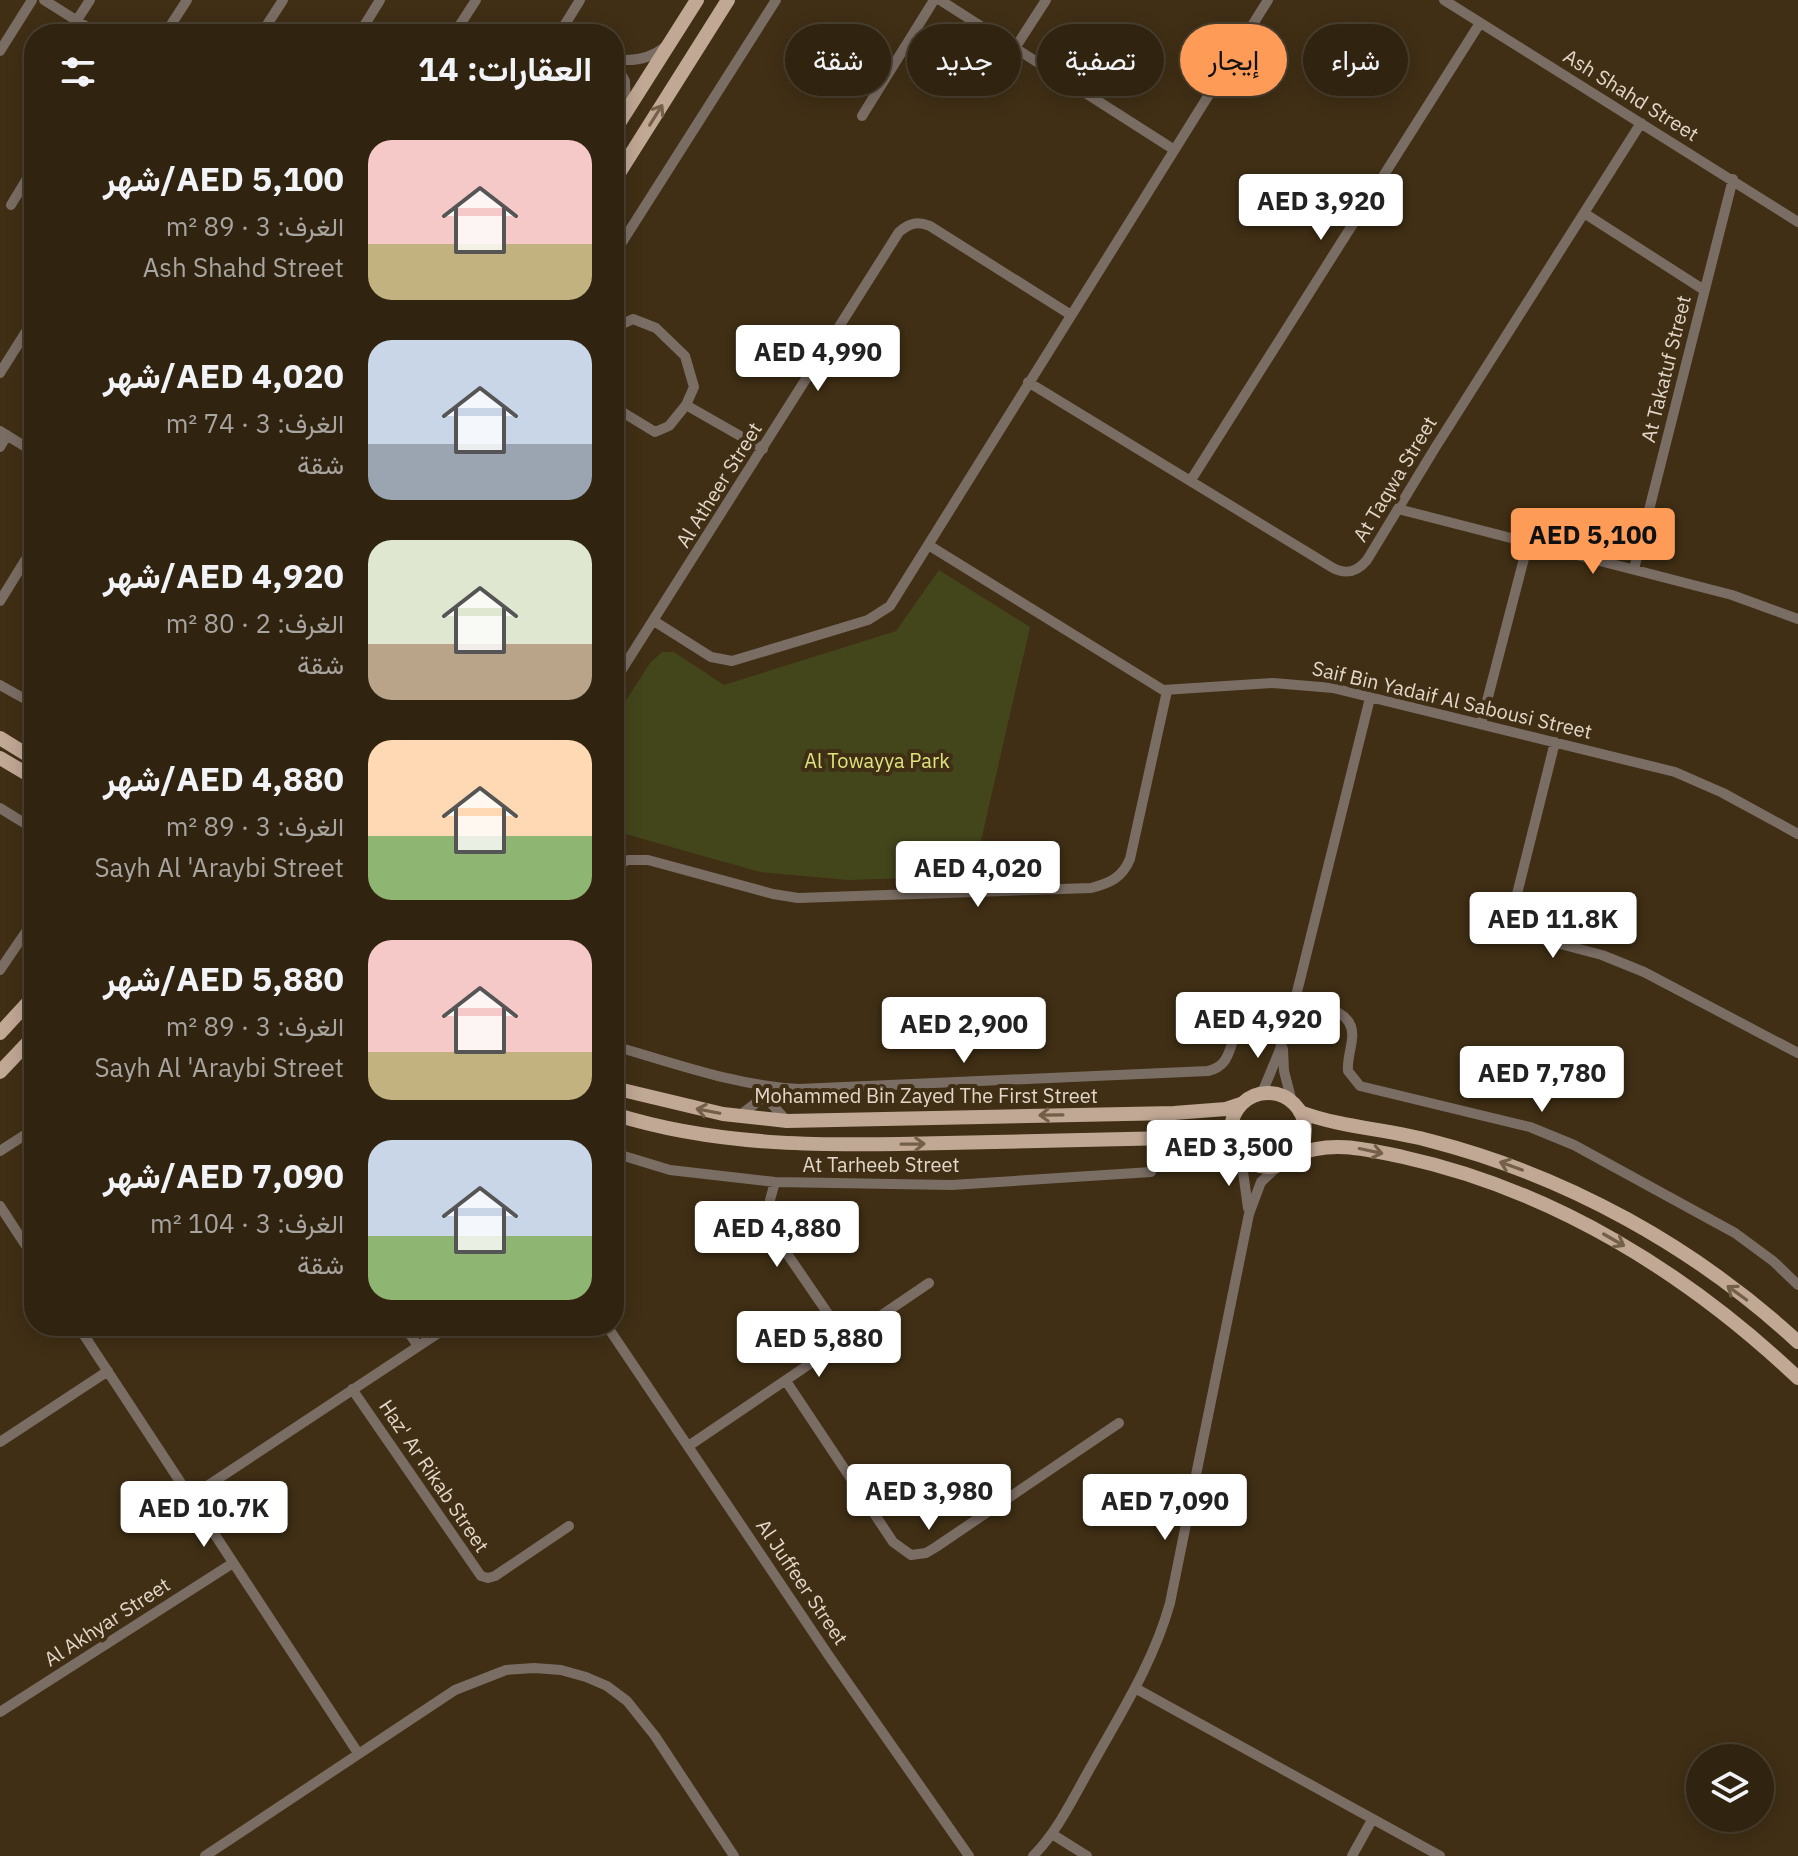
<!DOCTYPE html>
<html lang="ar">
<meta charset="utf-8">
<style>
:root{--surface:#302310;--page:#3c2f1e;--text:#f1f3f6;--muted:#a8a49f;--line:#4b4030;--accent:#fe9c57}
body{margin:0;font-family:"IBM Plex Sans",Vazirmatn,sans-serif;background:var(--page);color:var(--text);direction:rtl;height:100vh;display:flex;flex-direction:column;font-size:30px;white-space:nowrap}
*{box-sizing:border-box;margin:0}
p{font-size:26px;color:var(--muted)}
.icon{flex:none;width:44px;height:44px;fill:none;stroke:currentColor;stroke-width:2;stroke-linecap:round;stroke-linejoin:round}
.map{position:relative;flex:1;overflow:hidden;direction:ltr}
.sheet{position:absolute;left:24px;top:24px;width:600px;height:1312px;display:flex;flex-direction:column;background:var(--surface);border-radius:32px;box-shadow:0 4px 20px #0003,0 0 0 2px var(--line);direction:rtl}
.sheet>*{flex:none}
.banner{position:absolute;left:648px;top:24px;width:760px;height:72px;direction:rtl;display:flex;gap:16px}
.fabs{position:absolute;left:1686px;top:1744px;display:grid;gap:16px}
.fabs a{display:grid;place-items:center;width:88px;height:88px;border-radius:50%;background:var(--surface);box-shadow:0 4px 20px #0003,0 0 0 2px var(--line);font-size:40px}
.price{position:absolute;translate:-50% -68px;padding:0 18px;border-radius:8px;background:#fff;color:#222;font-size:26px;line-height:52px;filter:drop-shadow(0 2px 4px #0008)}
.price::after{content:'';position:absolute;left:50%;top:48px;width:24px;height:18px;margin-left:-12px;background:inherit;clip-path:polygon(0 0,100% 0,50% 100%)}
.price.selected{background:var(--accent);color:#111}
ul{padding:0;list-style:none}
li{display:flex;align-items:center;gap:24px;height:200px;padding:0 32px}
li span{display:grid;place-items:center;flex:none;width:224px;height:160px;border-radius:24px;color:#555}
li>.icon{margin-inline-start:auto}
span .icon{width:96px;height:96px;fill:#fffc;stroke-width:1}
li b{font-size:34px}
h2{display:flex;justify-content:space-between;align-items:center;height:96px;padding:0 32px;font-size:34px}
.tag{padding:0 28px;border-radius:36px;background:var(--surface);box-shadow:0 4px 20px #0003,0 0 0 2px var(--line);font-size:28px;line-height:72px}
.tag.selected{background:var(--accent);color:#111}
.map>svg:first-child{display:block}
.green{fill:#43451b}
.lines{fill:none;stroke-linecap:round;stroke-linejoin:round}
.minor{stroke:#7a6d64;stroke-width:10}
.major{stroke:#c1a895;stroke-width:14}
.oneway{stroke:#745f48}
.labels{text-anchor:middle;stroke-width:8;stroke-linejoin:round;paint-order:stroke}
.street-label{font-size:20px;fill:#e2d7c9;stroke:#402f15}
.park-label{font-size:20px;fill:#dde37d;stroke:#402f15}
</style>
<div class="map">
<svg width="1798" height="1856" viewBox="0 0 1798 1856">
<rect width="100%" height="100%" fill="#402f15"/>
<path class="green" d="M939 570 1030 627 973 876 847 880 760 872 622 833 614 834V719L650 663 662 652H674L724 685 896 631Z"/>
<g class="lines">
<path class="minor" d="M44 0 98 34
M940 0 1173 149
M1444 0 1798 222
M77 20 90 0
M165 34 187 0
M261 34 283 0
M359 34 380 0
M454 34 476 0
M559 34 580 0
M1015 48 1046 0
M0 51 32 0
M614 59C633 62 650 59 665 47
M614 62 625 81 626 108
M862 116 934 0
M11 205 34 167
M1584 213 1704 290
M614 255 776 0
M614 328 633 319 656 328 685 356 694 387 686 405
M0 373 34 319
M1028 382 1333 568C1347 575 1357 572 1367 560L1435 448 1641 123
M614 407 655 432 669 426 686 405 763 449
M0 431 34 452
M0 447 7 435
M1191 480 1480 23
M1398 509 1732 595 1798 619
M930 546 1163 690 1273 683 1333 688 1675 772 1723 793 1798 834
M1634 569 1733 179
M0 601 34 546
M654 621 711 657 732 661 868 620 890 606 1268 0
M614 682 899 232C910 223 917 221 930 226L1071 315
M0 685 34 704
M1481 724 1528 543
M1555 742 1513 910C1513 921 1517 928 1526 935L1602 955 1644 972 1798 1053
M0 808 34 829
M614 866 628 860H648L773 894 798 898 1091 888C1110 883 1122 878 1130 859L1167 691
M0 970 34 920
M1295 1000C1317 1006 1356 1008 1352 1039 1351 1050 1347 1060 1348 1071L1360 1086 1530 1127 1574 1145 1735 1233 1773 1261 1798 1285
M614 1046C674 1063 736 1086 799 1089L1208 1071C1248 1062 1210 1009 1284 1039
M1283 1049 1284 1071 1292 1102
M766 1092 769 1101 787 1121
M1262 1093 1279 1052 1295 1000 1370 698
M739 1116 761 1099 767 1086
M0 1151 34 1129
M614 1153 670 1170 775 1182 952 1185 1151 1172
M1241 1157 1248 1208
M775 1182 770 1200 771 1215 777 1239 846 1340
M0 1206 34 1258
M78 1326 358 1753
M404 1326 418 1346
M607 1326 829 1656 969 1856
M786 1381 893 1542 911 1555 926 1553 936 1547 1119 1423
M352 1389 481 1576 488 1578 495 1576 569 1526
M0 1442 108 1371
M690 1445 929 1283
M192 1496 449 1326
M1135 1688 1440 1856
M0 1712 233 1563
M1052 1834 1087 1856
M205 1856 455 1690 506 1670 534 1668 561 1670 586 1677 607 1686 627 1701 655 1736 734 1856
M1033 1856C1059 1830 1075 1794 1093 1763 1122 1711 1154 1661 1170 1603L1249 1214 1261 1182 1277 1167
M1352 1856 1372 1820"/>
<path class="major" d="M614 131 697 0
M614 181 728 0
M0 738 34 759
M0 758 34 778
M0 1033 34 996
M0 1072 34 1036
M614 1088 723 1114 787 1121 1174 1113 1226 1109 1241 1104
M1231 1130a37 37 0 1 1 74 0a37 37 0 1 1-74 0Z
M1300 1112C1343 1128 1388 1129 1431 1141 1567 1176 1695 1247 1798 1342
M614 1114C721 1148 835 1146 946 1143 1021 1141 1097 1140 1172 1138L1216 1142 1234 1147
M1295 1155C1331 1140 1366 1149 1403 1157 1553 1190 1687 1273 1798 1378"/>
</g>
<defs><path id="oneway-shaft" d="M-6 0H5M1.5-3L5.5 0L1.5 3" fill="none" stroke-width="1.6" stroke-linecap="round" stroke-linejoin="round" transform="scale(2)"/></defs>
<g class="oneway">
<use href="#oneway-shaft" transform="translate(656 115) rotate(-58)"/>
<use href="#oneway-shaft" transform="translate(708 1111) rotate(-169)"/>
<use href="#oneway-shaft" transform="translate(1051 1115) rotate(179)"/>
<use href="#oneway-shaft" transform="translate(913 1144) rotate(-1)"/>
<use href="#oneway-shaft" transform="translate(1371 1151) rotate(12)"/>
<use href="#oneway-shaft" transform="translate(1511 1166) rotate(-160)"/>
<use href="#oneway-shaft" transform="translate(1614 1240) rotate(30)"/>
<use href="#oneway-shaft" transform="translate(1737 1293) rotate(-144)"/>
</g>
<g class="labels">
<g class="street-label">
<text transform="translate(1631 95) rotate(32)" y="7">Ash Shahd Street</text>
<text transform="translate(1666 369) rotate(-76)" y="7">At Takatuf Street</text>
<text transform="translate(1395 479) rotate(-59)" y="7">At Taqwa Street</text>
<text transform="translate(719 485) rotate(-58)" y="7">Al Atheer Street</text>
<text transform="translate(1452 700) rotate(13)" y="7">Saif Bin Yadaif Al Sabousi Street</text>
<text x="926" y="1103">Mohammed Bin Zayed The First Street</text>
<text x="881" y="1172">At Tarheeb Street</text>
<text transform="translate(434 1476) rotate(56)" y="7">Haz' Ar Rikab Street</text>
<text transform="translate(802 1582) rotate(56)" y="7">Al Juffeer Street</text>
<text transform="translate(107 1622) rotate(-33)" y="7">Al Akhyar Street</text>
</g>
<g class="park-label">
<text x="877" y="768">Al Towayya Park</text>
</g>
</g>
</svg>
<div class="fabs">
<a><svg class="icon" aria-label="layers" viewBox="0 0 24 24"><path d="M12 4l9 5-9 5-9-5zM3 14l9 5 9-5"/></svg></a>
</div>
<b class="price" style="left:1321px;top:242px">AED 3,920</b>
<b class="price" style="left:818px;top:393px">AED 4,990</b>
<b class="price selected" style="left:1593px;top:576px">AED 5,100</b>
<b class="price" style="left:978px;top:909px">AED 4,020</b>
<b class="price" style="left:1553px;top:960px">AED 11.8K</b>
<b class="price" style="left:1258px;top:1060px">AED 4,920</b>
<b class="price" style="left:964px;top:1065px">AED 2,900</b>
<b class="price" style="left:1542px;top:1114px">AED 7,780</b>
<b class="price" style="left:1229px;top:1188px">AED 3,500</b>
<b class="price" style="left:777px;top:1269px">AED 4,880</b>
<b class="price" style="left:819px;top:1379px">AED 5,880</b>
<b class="price" style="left:929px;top:1532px">AED 3,980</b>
<b class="price" style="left:1165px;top:1542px">AED 7,090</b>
<b class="price" style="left:204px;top:1549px">AED 10.7K</b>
<div class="banner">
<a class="tag">شراء</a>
<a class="tag selected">إيجار</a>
<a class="tag">تصفية</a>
<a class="tag">جديد</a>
<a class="tag">شقة</a>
</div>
<section class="sheet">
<h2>العقارات: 14<svg class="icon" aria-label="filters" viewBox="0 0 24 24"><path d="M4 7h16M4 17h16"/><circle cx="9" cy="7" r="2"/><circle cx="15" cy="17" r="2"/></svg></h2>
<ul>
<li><span style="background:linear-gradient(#f6c9c9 65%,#c2b280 0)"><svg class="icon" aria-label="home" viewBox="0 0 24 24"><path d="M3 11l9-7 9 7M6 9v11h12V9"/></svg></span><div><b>AED 5,100/شهر</b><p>الغرف: 3 · 89 m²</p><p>Ash Shahd Street</p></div></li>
<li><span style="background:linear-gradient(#c9d6e8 65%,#9aa5b1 0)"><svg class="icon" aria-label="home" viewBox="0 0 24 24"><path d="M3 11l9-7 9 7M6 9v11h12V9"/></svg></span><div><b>AED 4,020/شهر</b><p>الغرف: 3 · 74 m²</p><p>شقة</p></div></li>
<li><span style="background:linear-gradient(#dfe7d0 65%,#b9a48a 0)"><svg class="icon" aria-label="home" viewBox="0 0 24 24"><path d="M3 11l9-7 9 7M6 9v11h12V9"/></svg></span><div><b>AED 4,920/شهر</b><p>الغرف: 2 · 80 m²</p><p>شقة</p></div></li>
<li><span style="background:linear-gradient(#ffd9b3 60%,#8fb573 0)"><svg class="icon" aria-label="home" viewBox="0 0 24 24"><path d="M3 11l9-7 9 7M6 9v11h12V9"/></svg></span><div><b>AED 4,880/شهر</b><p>الغرف: 3 · 89 m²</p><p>Sayh Al 'Araybi Street</p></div></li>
<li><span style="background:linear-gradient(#f6c9c9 70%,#c2b280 0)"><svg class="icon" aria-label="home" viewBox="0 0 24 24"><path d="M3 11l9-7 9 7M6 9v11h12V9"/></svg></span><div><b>AED 5,880/شهر</b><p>الغرف: 3 · 89 m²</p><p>Sayh Al 'Araybi Street</p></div></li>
<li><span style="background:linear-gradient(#c9d6e8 60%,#8fb573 0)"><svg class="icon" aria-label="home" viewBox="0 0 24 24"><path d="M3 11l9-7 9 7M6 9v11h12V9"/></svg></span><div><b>AED 7,090/شهر</b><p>الغرف: 3 · 104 m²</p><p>شقة</p></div></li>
</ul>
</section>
</div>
